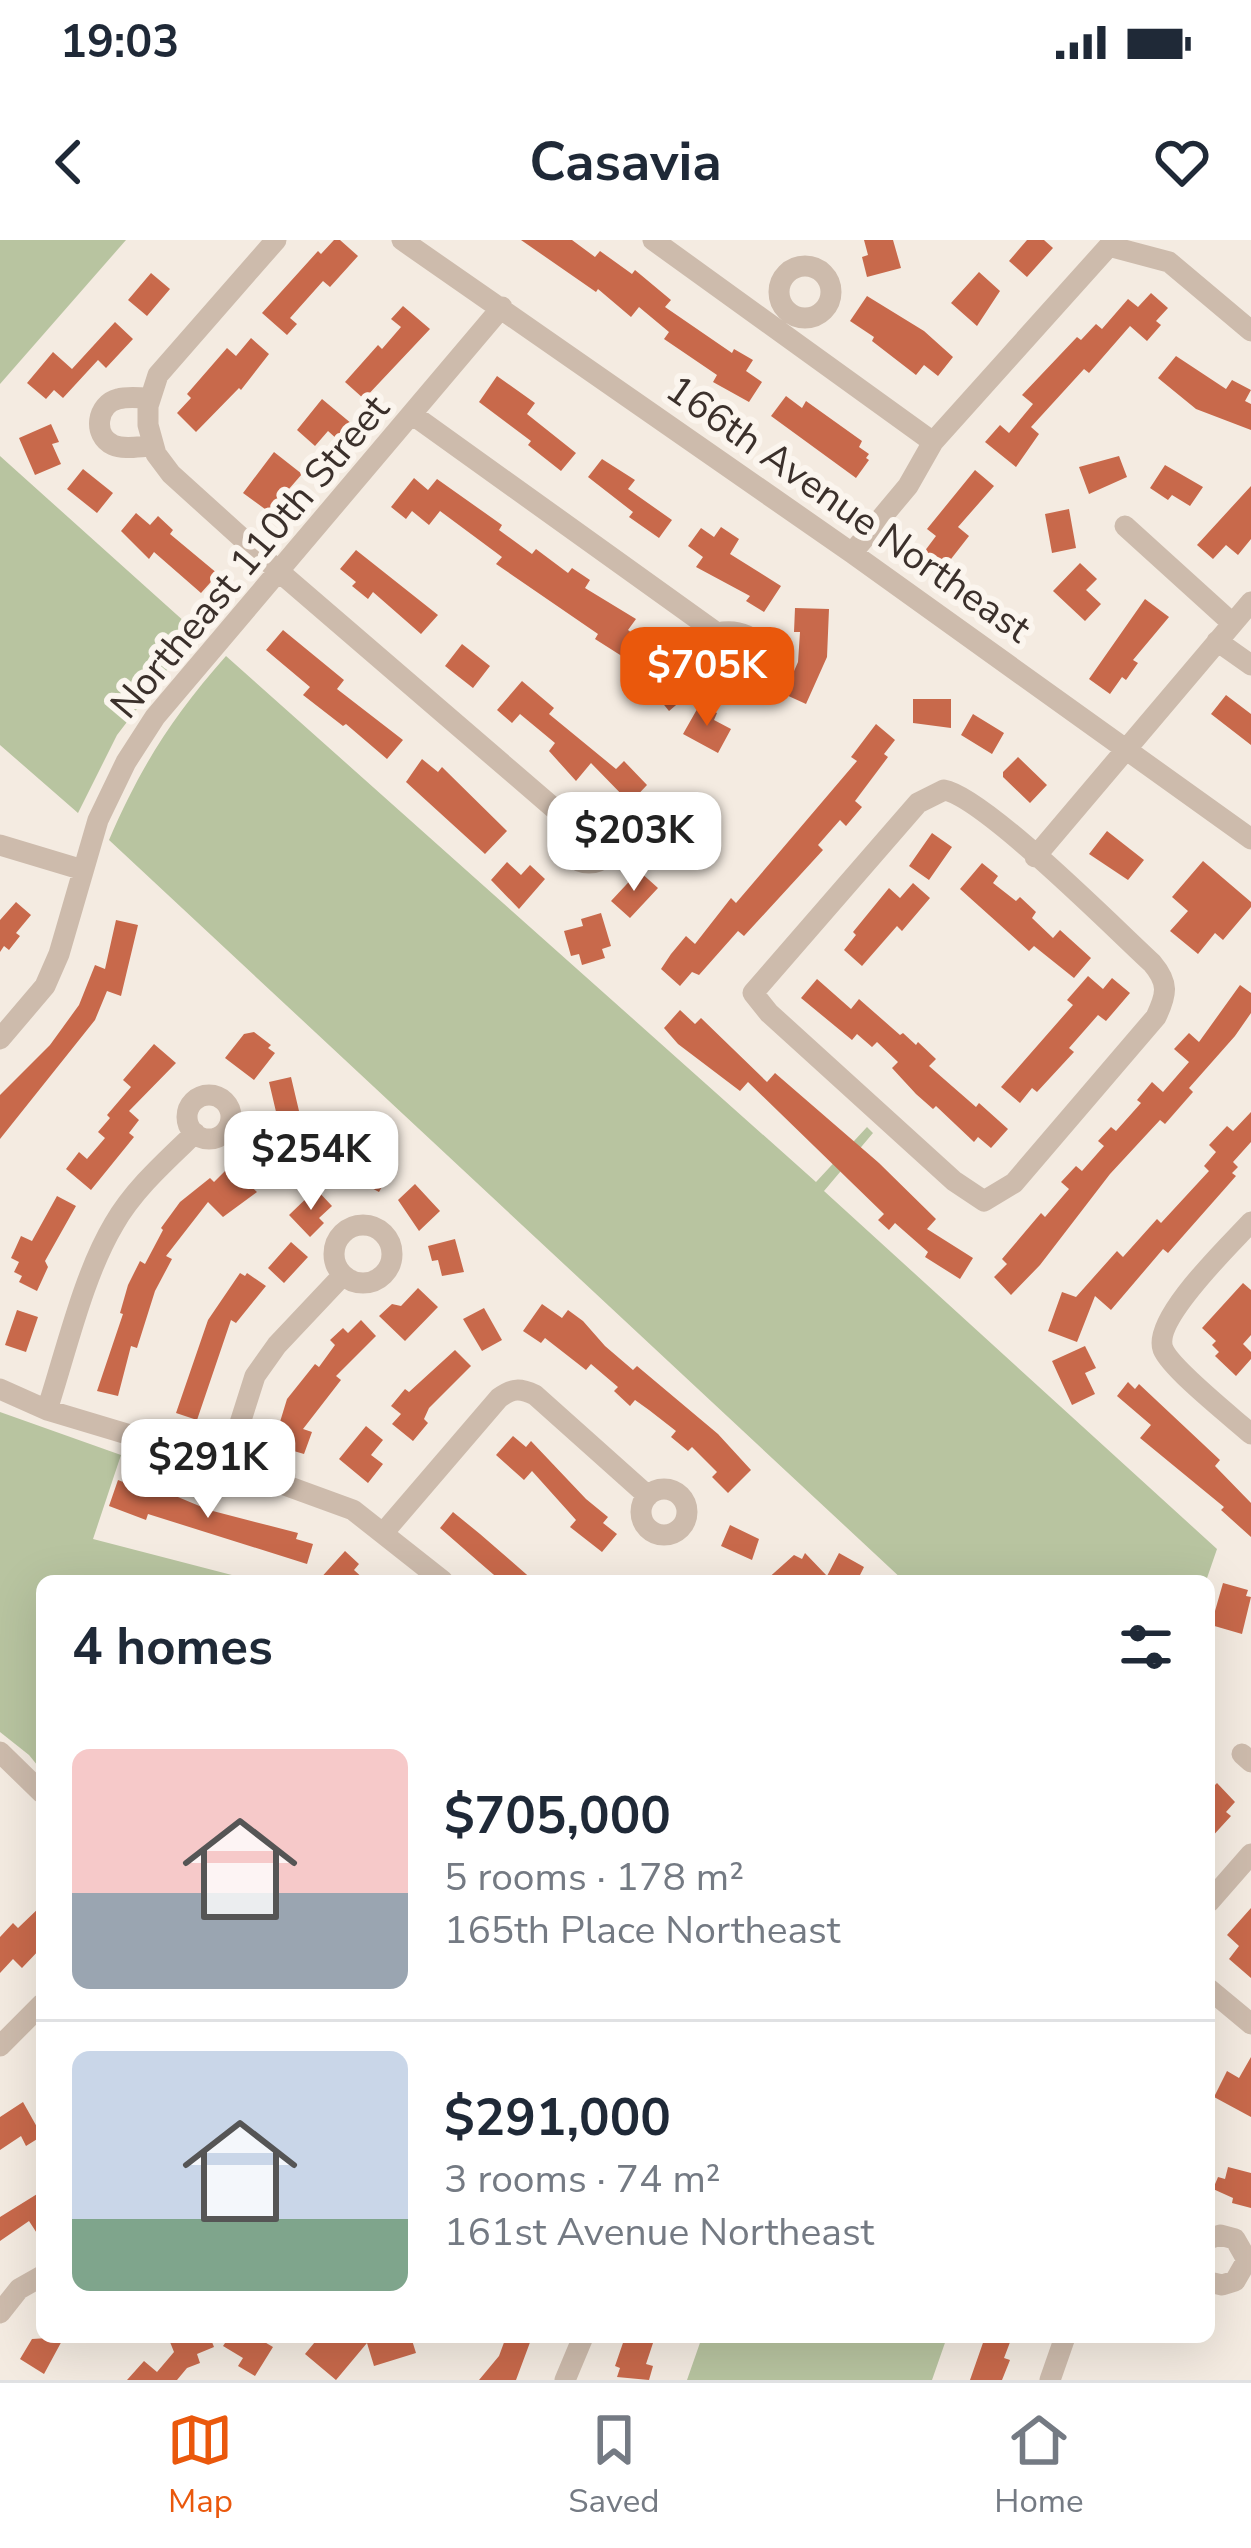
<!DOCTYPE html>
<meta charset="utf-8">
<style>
:root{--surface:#fff;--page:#f2f2f3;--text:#1f2937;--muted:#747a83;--line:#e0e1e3;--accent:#ea580c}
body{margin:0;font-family:"Nunito Sans",sans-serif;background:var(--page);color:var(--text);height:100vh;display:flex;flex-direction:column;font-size:45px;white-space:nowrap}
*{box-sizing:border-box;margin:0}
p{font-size:39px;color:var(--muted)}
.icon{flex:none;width:66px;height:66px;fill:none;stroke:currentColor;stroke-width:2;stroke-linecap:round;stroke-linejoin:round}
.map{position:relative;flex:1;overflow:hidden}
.details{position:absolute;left:36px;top:1335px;width:1179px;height:768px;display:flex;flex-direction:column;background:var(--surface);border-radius:18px;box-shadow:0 12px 48px #0002}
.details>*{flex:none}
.price{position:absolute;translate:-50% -102px;padding:0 27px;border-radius:24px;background:#fff;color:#222;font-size:39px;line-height:78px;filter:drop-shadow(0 3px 6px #0008)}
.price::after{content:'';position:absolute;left:50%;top:72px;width:36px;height:27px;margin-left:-18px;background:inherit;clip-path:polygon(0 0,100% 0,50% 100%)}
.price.on{background:var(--accent);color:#fff}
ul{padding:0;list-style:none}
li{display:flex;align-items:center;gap:36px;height:300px;padding:0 36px}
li+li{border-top:3px solid var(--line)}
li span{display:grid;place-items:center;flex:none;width:336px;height:240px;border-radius:18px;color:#555}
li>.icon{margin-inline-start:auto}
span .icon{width:144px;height:144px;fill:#fffc;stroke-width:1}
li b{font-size:51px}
h2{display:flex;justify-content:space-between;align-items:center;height:144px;padding:0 36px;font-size:51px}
.status{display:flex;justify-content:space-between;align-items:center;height:84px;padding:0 60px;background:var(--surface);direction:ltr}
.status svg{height:33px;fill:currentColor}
header{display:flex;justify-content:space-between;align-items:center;height:156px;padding:0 36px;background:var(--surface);font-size:54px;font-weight:700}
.tabs{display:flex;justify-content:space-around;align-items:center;height:168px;border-top:3px solid var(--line);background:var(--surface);font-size:33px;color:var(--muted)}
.tabs a{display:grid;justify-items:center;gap:6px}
.tabs .on{color:var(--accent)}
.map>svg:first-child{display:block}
.green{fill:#b8c4a0}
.building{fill:#c8694b}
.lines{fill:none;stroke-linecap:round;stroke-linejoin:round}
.minor{stroke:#cdbbac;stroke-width:21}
.labels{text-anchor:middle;stroke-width:12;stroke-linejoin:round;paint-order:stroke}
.street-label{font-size:39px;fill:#3b302b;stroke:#fbf5ee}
</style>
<div class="status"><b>19:03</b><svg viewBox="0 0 49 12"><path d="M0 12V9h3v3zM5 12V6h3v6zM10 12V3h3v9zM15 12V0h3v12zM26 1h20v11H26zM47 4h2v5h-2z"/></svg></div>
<header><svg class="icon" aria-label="back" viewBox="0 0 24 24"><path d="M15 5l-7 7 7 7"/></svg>Casavia<svg class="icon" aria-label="heart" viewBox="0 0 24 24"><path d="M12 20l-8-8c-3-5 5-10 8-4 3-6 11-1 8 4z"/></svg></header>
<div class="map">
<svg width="1251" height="2140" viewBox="0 0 1251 2140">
<rect width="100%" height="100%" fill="#f4ebe1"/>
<path class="green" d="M0 0H126L0 144Z
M0 216 196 392 117 495 78 573 0 505Z
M226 416 816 942 867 887 873 893 824 951 1217 1309 1206 1341H904L109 600C141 526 172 477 226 416Z
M0 1172 121 1215 93 1299 255 1341H42V1531L29 1515 0 1492Z
M702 2097H947L932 2140H687Z"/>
<path class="building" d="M334 0H340L358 16 330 47 323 41 290 78 297 84 287 95 262 73 318 11 321 14Z
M521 0H572L595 17 600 11 632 34 635 30 671 60 665 67 732 113 734 109 753 120 746 131 762 142 749 162 713 142 717 135 664 99 669 92 639 67 631 77 598 49 596 52Z
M864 0H893L901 28 867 37 862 17 868 15Z
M1027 0H1044L1053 8 1027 37 1009 21Z
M979 32 1000 51 977 86 951 63Z
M151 33 170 49 147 76 128 60Z
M1151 53 1168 68 1156 81 1161 85 1147 101 1130 86 1089 133 1084 129 1031 187 1039 194 1016 227 985 202 1000 185 1009 193 1033 164 1022 155 1077 97 1081 100 1096 84 1102 89 1128 59 1138 67Z
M867 56 924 91 953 117 938 136 924 125 916 135 872 101 874 97 850 81Z
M403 66 430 89 364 159 345 142 378 105 382 109 401 87 391 79Z
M115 82 133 99 106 128 98 120 63 158 54 150 46 159 27 143 53 112 72 129Z
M251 98 269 114 241 150 239 148 196 192 177 173 191 158 187 154 227 108 236 116Z
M1176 116 1226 149 1232 140 1251 150 1245 161 1251 164V190L1196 169 1158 138Z
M497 136 535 163 527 174 576 213 561 231 528 205 531 201 479 162Z
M786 156 802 168 806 161 862 201 859 207 869 214 866 218 869 220 856 238 771 176Z
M322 159 352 184 338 200 328 191 315 206 297 190Z
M51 184 59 202 52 204 61 224 35 235 19 198Z
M274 212 302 234 269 272 243 253Z
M1119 216 1127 237 1089 254 1079 227Z
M602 219 635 240 628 249 672 280 659 298 629 277 633 272 588 237Z
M1165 225 1203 247 1190 266 1172 255 1168 260 1150 248Z
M83 229 113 253 97 273 67 249Z
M975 230 994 246 958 287 969 296 944 328 924 312 936 296 927 289Z
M414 238 428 250 437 239 502 285 499 290 532 314 536 309 568 333 572 328 590 340 585 348 636 379 628 390 642 401 628 420 595 399 598 394 496 324 502 317 440 271 429 285 412 271 406 279 391 267Z
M1251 246V299L1238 315 1226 305 1213 319 1197 305Z
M1069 269 1076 308 1052 313 1045 274Z
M136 273 150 285 158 276 173 290 170 294 218 334 201 353 154 312 149 319 121 291Z
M721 287 739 299 730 314 781 346 764 372 746 361 750 356 696 327 703 317 688 306 701 288 714 297Z
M356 310 438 375 421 394 373 352 368 359 352 346 356 342 340 329Z
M1080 323 1097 339 1086 350 1101 364 1085 381 1053 351Z
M1145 359 1169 377 1133 420 1138 423 1126 440 1122 437 1110 454 1089 439Z
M795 368 829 369 827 417 806 464 784 454 798 422 800 392H794Z
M283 390 344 440 337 449 403 500 387 519 346 484 343 486 303 455 310 447 266 410Z
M462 404 490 426 473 448 445 426Z
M662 423 688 455 669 471 643 439Z
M522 441 554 468 549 474 616 529 624 521 647 545 630 563 591 523 576 541 549 511 555 503 520 474 512 483 497 470Z
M1226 455 1251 474V505L1211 474Z
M913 459H951V488L913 483Z
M700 464 717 473 714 480 731 489 718 513 683 494Z
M973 474 1004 493 992 514 961 495Z
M876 484 895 500 884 514 888 517 855 561 862 567 846 586 840 580 818 605 823 610 744 696 738 691 699 735 692 732 680 746 661 729 671 714 686 696 695 704 731 658 736 663 857 521 851 517Z
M1018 517 1047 545 1030 563 1003 537V532Z
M422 519 438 532 442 527 507 591 485 614 406 542Z
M694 577 697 622 665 625 659 580Z
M1107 591 1144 620 1128 640 1089 614Z
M932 593 952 607 929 640 909 626Z
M1203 621 1251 662V667L1223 700 1215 693 1198 714 1170 691 1188 671 1172 657Z
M507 622 521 635 530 625 545 639 519 669 491 640Z
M982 623 998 636 993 643 1016 661 1020 657 1036 672 1032 678 1053 698 1060 690 1091 718 1074 738 1034 706 1029 711 960 649Z
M639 631 658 648 630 678 611 661Z
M913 643 930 658 902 691 897 686 862 726 844 710 856 695 853 692 889 648 900 658Z
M16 662 31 675 16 693 20 696 9 710 4 706 0 712V680Z
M601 673 611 706 602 709 605 718 582 725 579 714 571 716 564 691 583 686 581 679Z
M116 680 138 685 121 756 107 751 95 780 0 899V855L50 805 79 765 95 725 105 729Z
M1088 736 1103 749 1112 738 1130 753 1106 781 1098 775 1069 808 1074 812 1037 852 1032 848 1020 863 1001 847 1073 765 1067 760Z
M817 739 851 769 859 759 900 795 903 793 916 805 918 802 936 819 929 826 976 867 979 863 1008 889 991 908 978 897 974 902 936 866 933 869 916 854 892 828 898 822 877 802 872 807 857 794 852 800 801 758Z
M1240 745 1251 753V773L1235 796 1189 848 1193 852 1165 884 1160 880 1110 934 1040 1025 1011 1055 994 1037 1007 1024 1002 1019 1041 973 1045 977 1069 949 1061 942 1076 926 1082 931 1104 906 1098 901 1111 887 1116 891 1141 863 1137 860 1152 842 1163 852 1189 822 1174 809 1189 793 1199 802Z
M680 770 695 784 701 778 767 842 775 833 879 923 936 979 927 989 973 1018 960 1039 925 1017 928 1012 895 983 889 990 878 980 884 974 748 842 740 851 678 804 664 788Z
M254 792 271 805 268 808 275 813 254 840 225 818 244 794Z
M154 804 176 823 129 871 139 880 129 893 134 897 91 950 66 929 79 912 87 919 105 898 98 892 110 878 107 875 131 847 123 840Z
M291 837 299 871 277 876 269 842Z
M1251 872V902L1233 922 1238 927 1232 933 1236 936 1168 1013 1163 1009 1111 1070 1095 1056 1077 1102 1048 1091 1062 1052 1076 1057 1117 1011 1123 1017 1157 979 1161 983 1209 931 1204 926 1216 912 1209 905 1227 886 1233 891Z
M266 894 281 909 247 943 257 952 223 977 208 962 166 1016 172 1019 155 1051 137 1108 131 1106 118 1156 97 1151 123 1074 120 1073 128 1045 140 1021 145 1024 163 990 161 988 180 962 210 938 214 942 227 929 229 932Z
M357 915 390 932 379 952 347 935Z
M415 944 440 971 419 991 398 960Z
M316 949 332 966 319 978 324 983 310 997 289 975Z
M57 956 76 966 45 1021 48 1027 37 1051 19 1042 22 1036 14 1032 19 1022 11 1018 21 996 32 1001Z
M455 999 464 1032 442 1036 438 1020 432 1021 428 1006Z
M291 1002 308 1017 284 1043 268 1028Z
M240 1033 245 1036 247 1033 266 1046 236 1083 231 1080 197 1180 176 1173 208 1080Z
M1243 1043 1251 1050V1095L1243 1104 1251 1112V1119L1236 1136 1215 1116 1219 1112 1212 1105 1216 1101 1202 1088Z
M418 1048 438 1067 405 1101 379 1076 392 1064 401 1066Z
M542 1064 562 1078 568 1070 583 1081 605 1106 633 1130 637 1126 718 1194 751 1230 728 1253 712 1237 717 1232 692 1207 688 1211 671 1197 676 1191 649 1170 635 1160 630 1166 614 1151 618 1147 591 1124 586 1130 545 1098 541 1103 523 1091Z
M484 1068 502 1100 482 1111 463 1079Z
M17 1070 38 1077 26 1112 5 1105Z
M361 1080 376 1096 336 1136 341 1140 303 1189 312 1192 304 1214 280 1207 283 1198 276 1195 287 1159 315 1124 319 1127 335 1105 330 1100 343 1088 348 1093Z
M1085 1106 1096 1128 1085 1133 1095 1154 1072 1165 1052 1121Z
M455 1110 471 1126 429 1168 424 1179 428 1183 413 1201 392 1184 401 1174 391 1166 405 1149 409 1152Z
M1128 1142 1135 1149 1139 1144 1220 1220 1215 1226 1251 1263V1297L1221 1270 1224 1267 1140 1198 1151 1185 1117 1156Z
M366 1186 383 1200 371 1215 383 1224 368 1243 339 1219Z
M513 1196 526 1207 531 1201 586 1259 608 1277 603 1283 617 1294 602 1312 570 1287 576 1280 532 1231 524 1240 496 1215Z
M118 1240 139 1248 142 1242 209 1270 298 1293 296 1299 313 1304 307 1324 148 1274 146 1280 109 1266Z
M453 1272 480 1294 534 1341H501L479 1322 440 1288Z
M730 1285 759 1299 752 1320 721 1306Z
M345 1311 359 1324 354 1330 366 1341H318Z
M805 1313 827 1336 839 1313 864 1327 857 1341H765L794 1315 802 1319Z
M1223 1343 1248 1350 1246 1356 1251 1357 1242 1394 1211 1385Z
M1217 1543 1235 1562 1226 1572 1231 1576 1209 1600V1551Z
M42 1665V1707L22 1728 13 1719 0 1733V1697L13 1683 18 1688Z
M1251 1668V1738L1229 1719 1239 1706 1227 1695Z
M1251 1817V1877L1214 1857 1227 1831 1239 1838Z
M23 1862 42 1896 26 1906 21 1896 0 1910V1877Z
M1228 1927 1251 1933V1968L1232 1963 1233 1958 1213 1949 1218 1937 1225 1939Z
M42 1951V2001L29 1981 0 2001V1977Z
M64 2097 44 2134 20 2119 32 2099Z
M168 2097H210L214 2107 197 2114 200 2123 187 2128 177 2140H127L144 2121 157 2132 174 2112Z
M229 2097H256L273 2107 255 2136 238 2126 243 2118 223 2106Z
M319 2097H411L416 2113 374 2126 367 2103 336 2140 305 2114Z
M506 2097H532L516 2140H479L499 2116Z
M625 2097H655L646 2124 653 2126 649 2140 617 2137 620 2128 615 2126Z
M985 2097H1012L1004 2118 1010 2120 1002 2140H970Z"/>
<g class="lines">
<path class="minor" d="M276 0 158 135 148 166V185L156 214 171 234 276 329 571 583
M402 0 852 313 1251 599
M653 0 933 202
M1109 6 1169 22 1251 91
M779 52a26 26 0 1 1 52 0a26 26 0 1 1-52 0Z
M149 158C139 158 128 156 118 159 97 164 92 195 113 205 124 210 141 206 153 206
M413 175 717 393C738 389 759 396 765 417L758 437 745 443 725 437 716 415 717 393
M1125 286 1232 383
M852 313 908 246 933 202 1109 6
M1217 401 1251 425
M944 550C984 557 1115 689 1152 723 1169 743 1167 754 1156 777L1014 943 984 961 954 941 769 773 753 753 918 563Z
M565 599a24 24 0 1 1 48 0a24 24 0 1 1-48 0Z
M0 605 83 630
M1035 617 1251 362
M0 799 45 746 59 714 98 580 126 522 155 477 502 67
M187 877a22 22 0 1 1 44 0a22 22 0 1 1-44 0Z
M1251 982C1230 1005 1152 1079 1163 1109 1171 1129 1232 1177 1251 1194
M334 1014a29 29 0 1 1 58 0a29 29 0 1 1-58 0Z
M0 1149 47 1170 227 1224 353 1270 443 1341
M47 1170C66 1112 83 1036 114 984 134 949 166 921 195 893
M227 1224 255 1136 277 1105 343 1035
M641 1272a23 23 0 1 1 46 0a23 23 0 1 1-46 0Z
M384 1292 499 1158C513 1148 520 1148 535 1155L648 1256
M0 1512 42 1553
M1242 1514 1251 1522
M1209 1662 1251 1614
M1209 1749 1251 1784
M0 1806 42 1764
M1209 1999 1220 1995 1235 1999 1247 2020 1235 2041 1222 2045 1209 2042
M0 2073 19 2049 42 2036
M565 2140 583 2097
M1050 2140 1065 2097"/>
</g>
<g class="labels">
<g class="street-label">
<text transform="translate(849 268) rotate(35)" y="14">166th Avenue Northeast</text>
<text transform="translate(249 316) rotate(-50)" y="14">Northeast 110th Street</text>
</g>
</g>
</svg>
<b class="price on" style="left:707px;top:489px">$705K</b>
<b class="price" style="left:634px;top:654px">$203K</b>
<b class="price" style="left:311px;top:973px">$254K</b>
<b class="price" style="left:208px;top:1281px">$291K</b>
<section class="details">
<h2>4 homes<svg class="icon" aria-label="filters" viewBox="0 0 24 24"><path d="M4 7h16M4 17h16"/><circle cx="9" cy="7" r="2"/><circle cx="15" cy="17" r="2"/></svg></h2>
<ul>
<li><span style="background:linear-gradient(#f6c9c9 60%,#9aa5b1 0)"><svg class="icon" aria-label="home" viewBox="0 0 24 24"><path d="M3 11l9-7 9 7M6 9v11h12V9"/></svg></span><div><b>$705,000</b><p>5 rooms · 178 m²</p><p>165th Place Northeast</p></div></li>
<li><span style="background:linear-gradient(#c9d6e8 70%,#7fa58c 0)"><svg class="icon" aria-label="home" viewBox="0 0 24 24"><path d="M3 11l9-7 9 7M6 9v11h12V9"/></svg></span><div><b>$291,000</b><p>3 rooms · 74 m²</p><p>161st Avenue Northeast</p></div></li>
</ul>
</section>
</div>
<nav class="tabs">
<a class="on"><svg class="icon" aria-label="map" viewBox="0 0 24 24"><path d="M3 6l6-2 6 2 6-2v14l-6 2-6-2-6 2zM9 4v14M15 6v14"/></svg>Map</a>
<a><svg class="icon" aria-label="saved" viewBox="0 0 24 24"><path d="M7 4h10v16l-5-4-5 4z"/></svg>Saved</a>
<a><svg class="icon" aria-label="home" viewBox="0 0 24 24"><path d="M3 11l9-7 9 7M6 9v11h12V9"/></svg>Home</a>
</nav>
